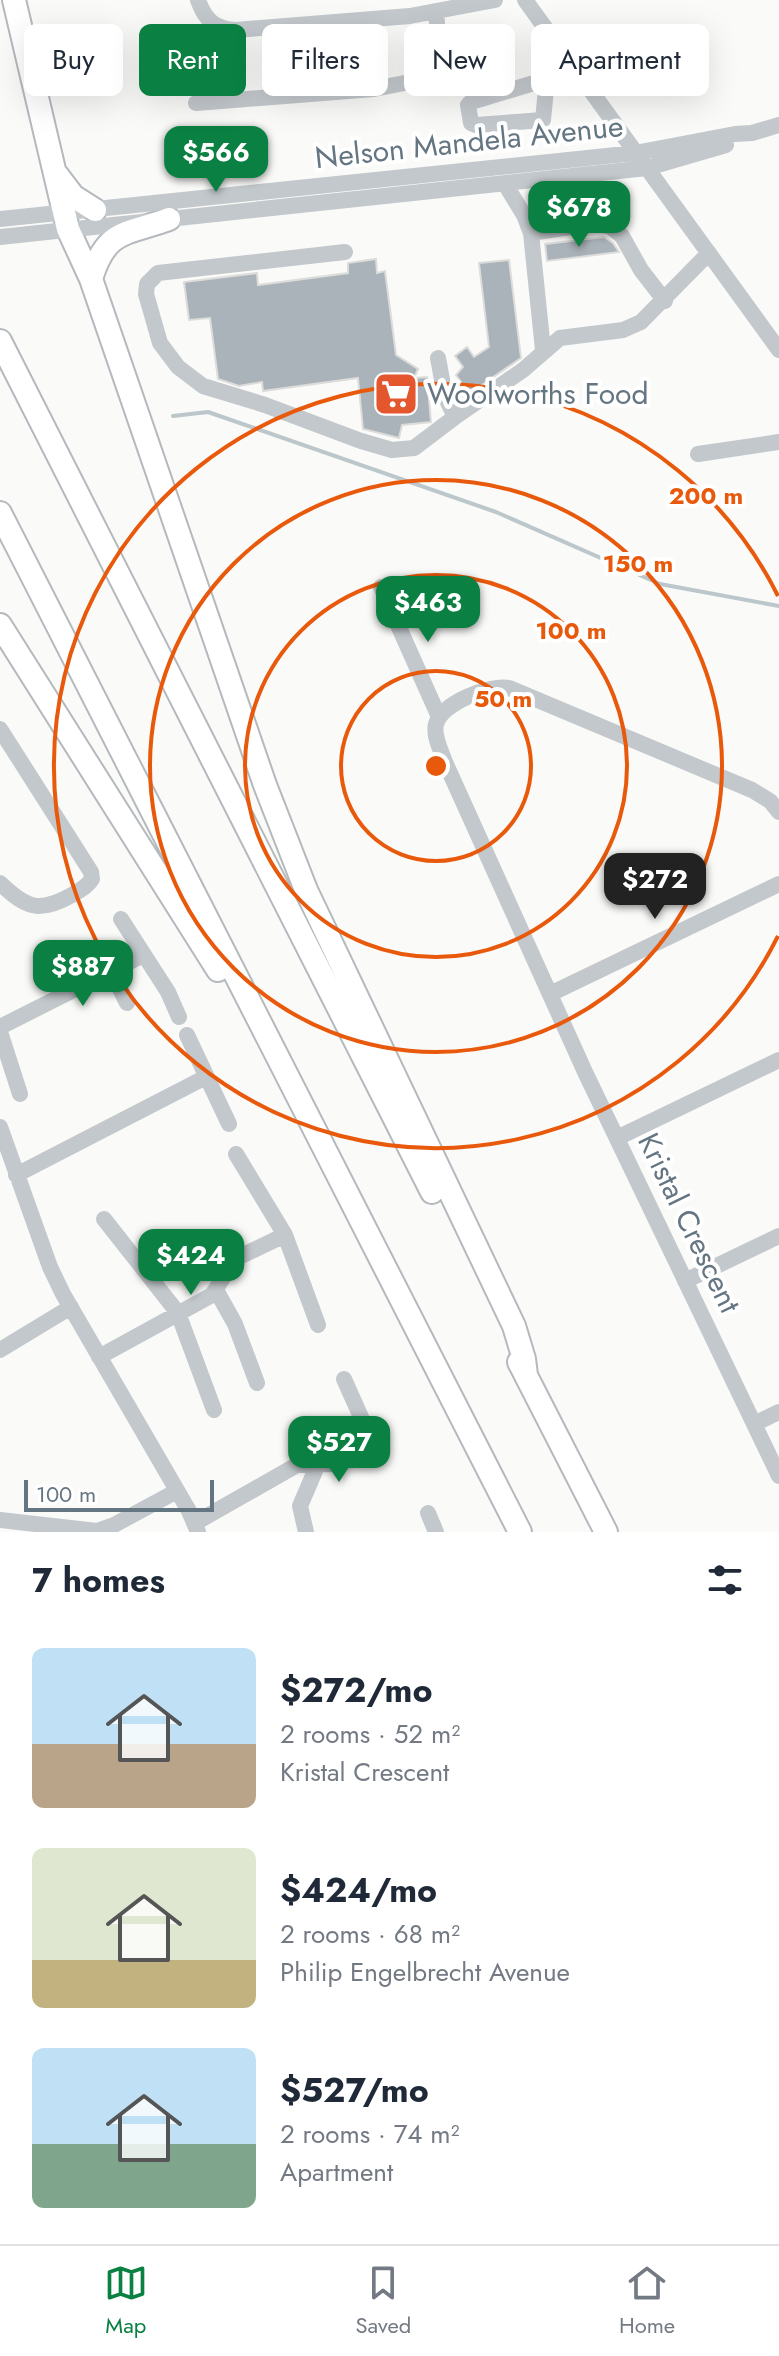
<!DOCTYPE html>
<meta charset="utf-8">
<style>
:root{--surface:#fff;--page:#f6f6f7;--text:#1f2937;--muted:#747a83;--line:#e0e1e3;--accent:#0b8043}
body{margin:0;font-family:Jost,sans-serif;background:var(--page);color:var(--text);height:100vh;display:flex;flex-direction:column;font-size:30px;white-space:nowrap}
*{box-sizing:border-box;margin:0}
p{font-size:26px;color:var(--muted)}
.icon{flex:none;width:44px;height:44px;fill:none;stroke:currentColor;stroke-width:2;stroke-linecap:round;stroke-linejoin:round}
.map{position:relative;height:1532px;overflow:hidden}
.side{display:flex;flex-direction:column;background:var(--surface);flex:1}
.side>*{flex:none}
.top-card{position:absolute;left:24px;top:24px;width:732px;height:72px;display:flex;gap:16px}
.scale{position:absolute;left:24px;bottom:20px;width:190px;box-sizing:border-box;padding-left:8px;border:4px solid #657683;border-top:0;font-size:22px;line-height:28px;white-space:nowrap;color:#657683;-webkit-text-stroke:6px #fff;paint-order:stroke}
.price{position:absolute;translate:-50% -68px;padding:0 18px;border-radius:16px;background:var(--accent);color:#fff;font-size:26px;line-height:52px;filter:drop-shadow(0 2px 4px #0008)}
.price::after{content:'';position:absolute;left:50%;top:48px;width:24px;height:18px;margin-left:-12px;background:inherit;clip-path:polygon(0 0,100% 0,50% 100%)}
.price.current{background:#222;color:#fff}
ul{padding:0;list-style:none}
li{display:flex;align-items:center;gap:24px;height:200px;padding:0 32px}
li span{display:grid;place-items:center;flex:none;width:224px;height:160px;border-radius:12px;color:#555}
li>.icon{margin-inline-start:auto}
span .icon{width:96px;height:96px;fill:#fffc;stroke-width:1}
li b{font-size:34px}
h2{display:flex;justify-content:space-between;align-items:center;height:96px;padding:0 32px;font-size:34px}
.pill{padding:0 28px;border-radius:12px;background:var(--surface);box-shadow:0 8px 32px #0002;font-size:28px;line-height:72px}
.pill.current{background:var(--accent);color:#fff}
.menu{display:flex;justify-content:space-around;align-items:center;height:112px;border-top:2px solid var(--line);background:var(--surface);font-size:22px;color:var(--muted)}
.menu a{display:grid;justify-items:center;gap:4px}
.menu .current{color:var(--accent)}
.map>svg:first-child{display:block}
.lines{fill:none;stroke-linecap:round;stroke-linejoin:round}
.stream{stroke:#bbc7cb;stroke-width:4}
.building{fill:#aab3b9;stroke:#dcdcda;stroke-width:2}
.highway-casing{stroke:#b4b9bd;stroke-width:26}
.minor{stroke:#c3c8cc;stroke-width:16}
.highway{stroke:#fff;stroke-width:22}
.ring{fill:none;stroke:#e8590c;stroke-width:4}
.labels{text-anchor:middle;stroke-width:8;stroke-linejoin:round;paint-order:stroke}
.street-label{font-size:30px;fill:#657683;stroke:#fff}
.poi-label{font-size:30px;fill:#657683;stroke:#fff;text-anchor:start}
.centre{fill:#e8590c;stroke:#fff;stroke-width:4}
.ring-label{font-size:24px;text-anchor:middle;font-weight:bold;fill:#e8590c;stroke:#fff;stroke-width:8;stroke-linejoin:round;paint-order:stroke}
</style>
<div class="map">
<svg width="779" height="1532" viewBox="0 0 779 1532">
<rect width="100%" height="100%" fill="#fafaf8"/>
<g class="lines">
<path class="stream" d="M173 416 208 412 496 512 660 584 779 606"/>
</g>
<path class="building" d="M604 237 613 243 619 252 547 261 545 244Z
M376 259 377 273 385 271 396 355 418 369 414 378 427 377 431 422 402 425 399 438 363 429 358 378 263 391 262 382 239 386 218 379 210 318 189 320 184 282 257 273 258 285 348 273V263Z
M509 260 521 358 463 398 454 387 461 382 456 375 463 367 455 356 467 347 474 357 489 347 479 263Z"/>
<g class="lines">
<g class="highway-casing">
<path id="highway" d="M14 0 68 229 91 279 265 785 306 890 514 1326 524 1359 526 1375
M57 175 73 196 95 210
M91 279C106 229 125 235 169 219
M0 341 432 1192
M0 513 520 1532
M0 625 218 970
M519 1362 606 1532"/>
</g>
<path class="minor" d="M198 0C205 20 215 29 236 30L410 16 495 0
M525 0 779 350
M547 79 543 120 476 125 471 123 468 105 471 102 547 79 580 76
M196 103 374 89 430 78 436 75 441 68 436 12
M505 184 524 215 531 233 543 350
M0 219 635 153 735 134 752 133 779 125
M567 227 576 201 596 174
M531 233 596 223 611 227 622 236 641 270 665 301
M0 237 647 168 726 145
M345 252 158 273 147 284 146 294 160 343 178 367 203 386 265 405 361 441 392 450 414 448 455 417
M438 358 445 396 455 417 523 370 560 338 623 330 641 322 709 253
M698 454 779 442
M381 587 439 717
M0 729 91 872 92 879C87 887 80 890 72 895 40 913 27 909 0 883
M779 812 770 801 752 790 509 688C490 684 442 703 436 724 433 736 441 750 445 762L585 1072 779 1476
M121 919 168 992 179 1017
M111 971 127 1003
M550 994 779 884
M0 1027 143 955
M1 1035 20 1094
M187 1035 229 1124
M0 1127 50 1267 63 1294 189 1511 198 1532
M617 1138 779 1060
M16 1175 206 1077
M104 1219 178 1313 214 1410
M285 1235 318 1325
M685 1281 779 1236
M216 1290 235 1324 257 1383
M0 1350 71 1307
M99 1357 212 1295 235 1259 285 1235 236 1154
M754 1424 779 1412
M428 1513 436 1532
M0 1520 97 1531 114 1525 177 1491
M195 1523 297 1465 333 1464 369 1448V1435L344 1379
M306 1532 300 1506 318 1464"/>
<use href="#highway" class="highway"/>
</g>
<g class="ring">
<circle cx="436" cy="766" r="95"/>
<circle cx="436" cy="766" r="191"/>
<circle cx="436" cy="766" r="286"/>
<path d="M778 936A382 382 0 1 1 778 596"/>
</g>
<defs>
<g id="supermarket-square" transform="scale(2.3)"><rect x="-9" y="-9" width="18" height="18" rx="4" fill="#e4572e" stroke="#fff"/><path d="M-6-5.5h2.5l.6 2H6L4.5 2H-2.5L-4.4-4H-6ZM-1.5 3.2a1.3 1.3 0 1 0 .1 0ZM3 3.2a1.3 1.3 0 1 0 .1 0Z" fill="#fff"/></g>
</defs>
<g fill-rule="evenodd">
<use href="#supermarket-square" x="396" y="394"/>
</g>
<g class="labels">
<g class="street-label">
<text transform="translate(469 142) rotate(-6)" y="10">Nelson Mandela Avenue</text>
<text transform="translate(689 1223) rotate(64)" y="10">Kristal Crescent</text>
</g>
<g class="poi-label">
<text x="427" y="404">Woolworths Food</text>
</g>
</g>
<circle cx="436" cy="766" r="12" class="centre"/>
<g class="ring-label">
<text x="706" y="504">200 m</text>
<text x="638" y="572">150 m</text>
<text x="571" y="639">100 m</text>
<text x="503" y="707">50 m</text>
</g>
</svg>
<div class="scale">100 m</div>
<b class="price" style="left:216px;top:194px">$566</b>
<b class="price" style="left:579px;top:249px">$678</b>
<b class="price" style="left:428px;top:644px">$463</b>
<b class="price current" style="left:655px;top:921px">$272</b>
<b class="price" style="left:83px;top:1008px">$887</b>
<b class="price" style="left:191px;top:1297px">$424</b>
<b class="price" style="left:339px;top:1484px">$527</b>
<div class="top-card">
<a class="pill">Buy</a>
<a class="pill current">Rent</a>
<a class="pill">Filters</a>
<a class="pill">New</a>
<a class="pill">Apartment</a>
</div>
</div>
<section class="side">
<h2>7 homes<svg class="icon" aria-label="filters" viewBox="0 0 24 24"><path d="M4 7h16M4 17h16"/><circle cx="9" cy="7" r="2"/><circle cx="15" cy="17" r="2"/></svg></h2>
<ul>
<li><span style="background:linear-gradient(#bfe0f5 60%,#b9a48a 0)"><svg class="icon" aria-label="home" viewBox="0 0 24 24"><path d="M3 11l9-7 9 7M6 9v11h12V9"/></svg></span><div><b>$272/mo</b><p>2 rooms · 52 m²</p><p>Kristal Crescent</p></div></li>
<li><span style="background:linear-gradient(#dfe7d0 70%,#c2b280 0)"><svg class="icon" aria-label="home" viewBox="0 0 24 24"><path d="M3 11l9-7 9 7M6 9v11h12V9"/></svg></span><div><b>$424/mo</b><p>2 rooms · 68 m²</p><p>Philip Engelbrecht Avenue</p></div></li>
<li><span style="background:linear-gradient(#bfe0f5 60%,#7fa58c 0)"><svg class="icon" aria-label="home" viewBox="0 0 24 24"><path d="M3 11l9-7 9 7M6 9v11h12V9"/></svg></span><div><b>$527/mo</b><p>2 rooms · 74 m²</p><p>Apartment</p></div></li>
</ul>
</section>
<nav class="menu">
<a class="current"><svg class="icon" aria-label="map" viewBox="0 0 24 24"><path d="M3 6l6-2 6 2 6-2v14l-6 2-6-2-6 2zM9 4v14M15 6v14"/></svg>Map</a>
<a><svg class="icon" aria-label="saved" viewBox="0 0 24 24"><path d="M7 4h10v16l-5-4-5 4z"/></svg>Saved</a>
<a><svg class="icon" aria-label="home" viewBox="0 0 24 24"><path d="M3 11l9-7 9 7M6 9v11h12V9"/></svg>Home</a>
</nav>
